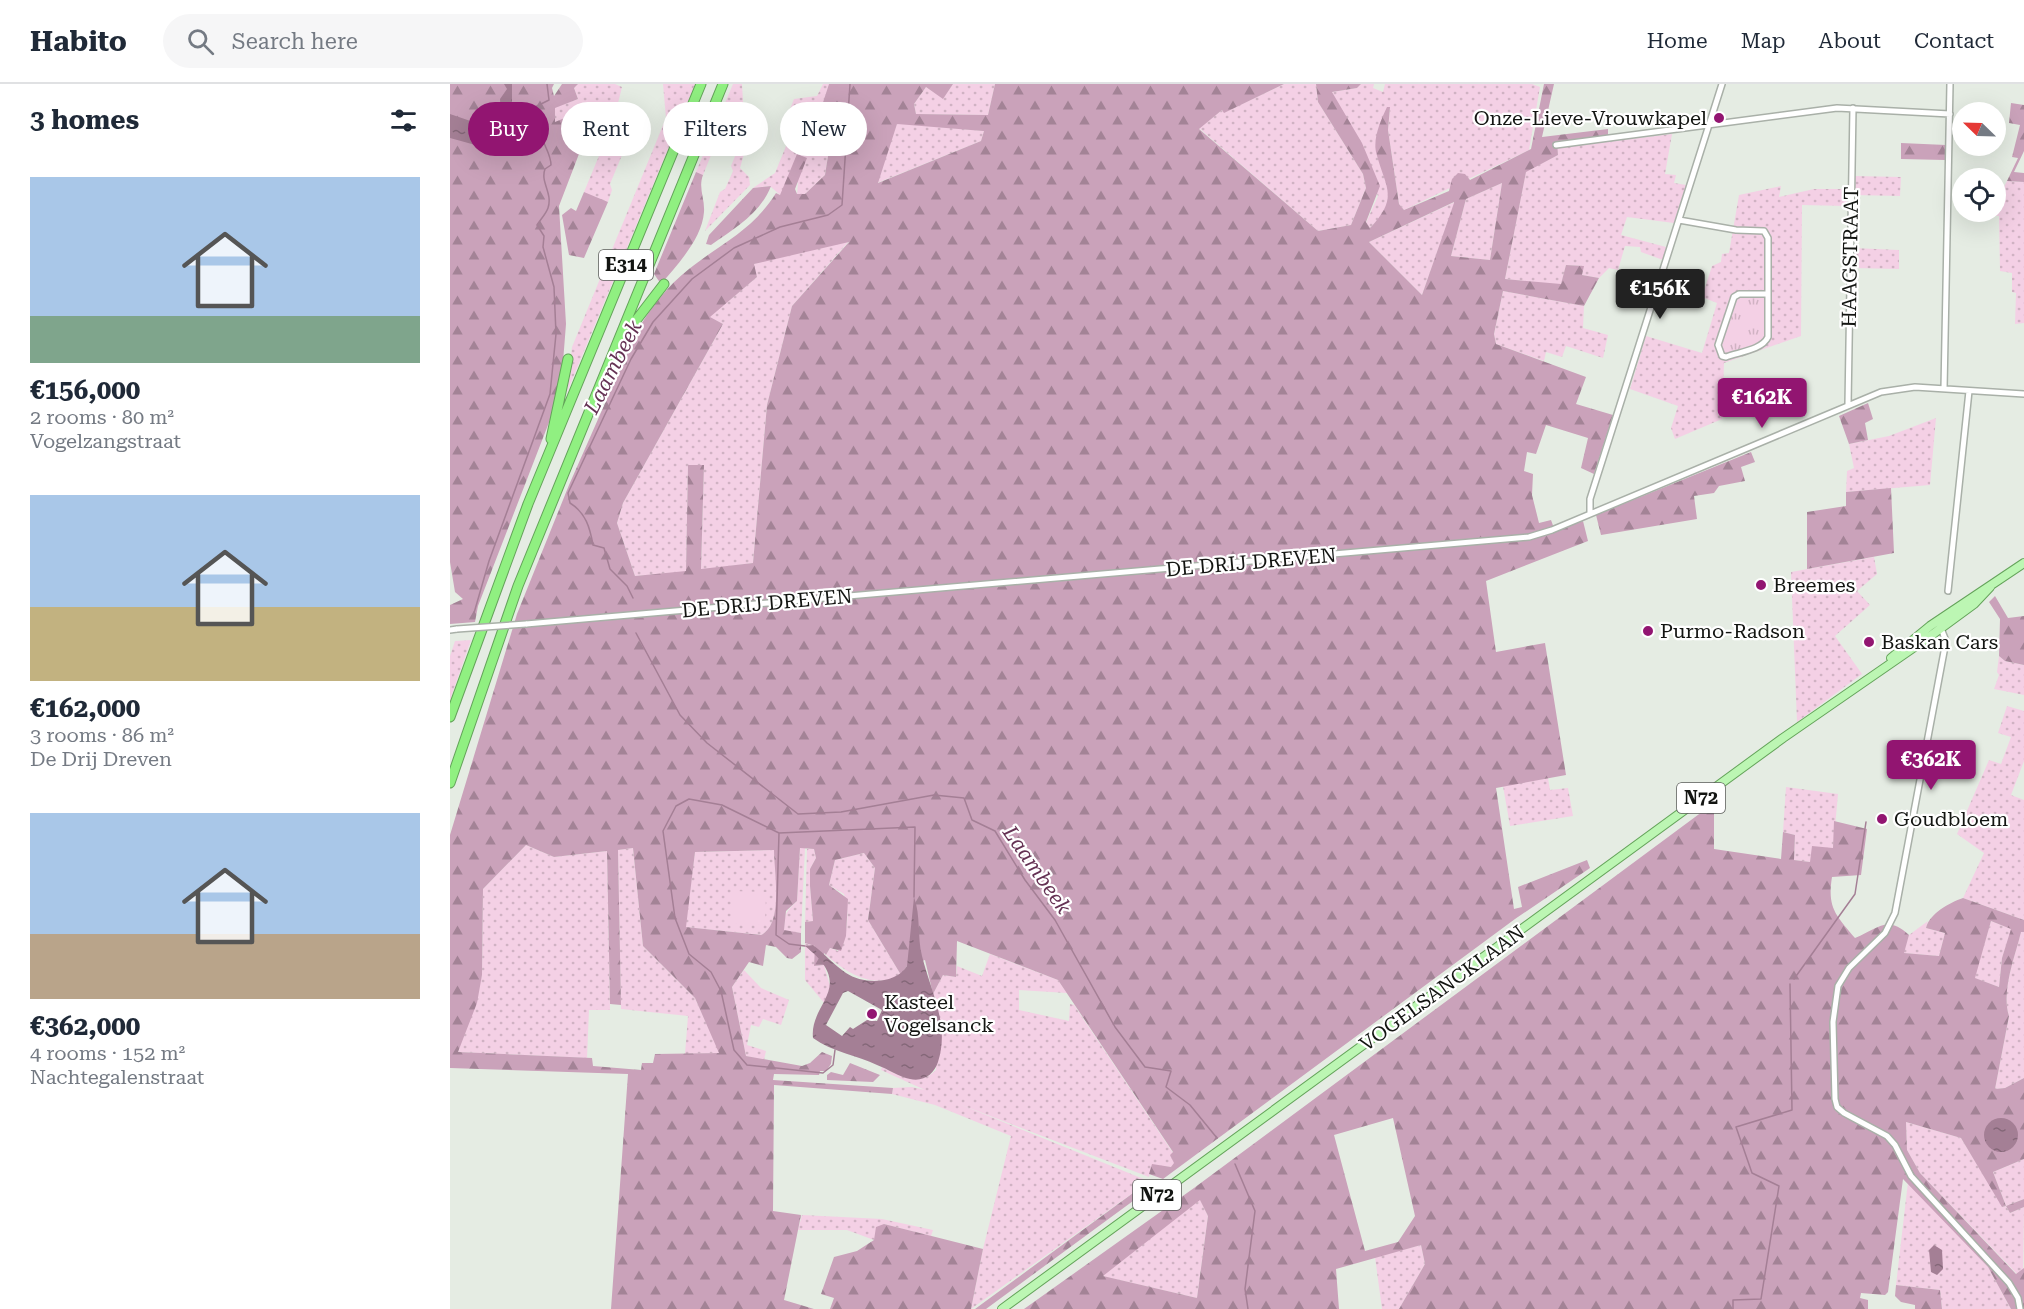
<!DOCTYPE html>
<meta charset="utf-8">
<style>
:root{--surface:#fff;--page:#f6f6f7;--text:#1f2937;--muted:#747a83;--line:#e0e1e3;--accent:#921571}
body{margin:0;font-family:"Roboto Serif",serif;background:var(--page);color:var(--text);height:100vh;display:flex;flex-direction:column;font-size:22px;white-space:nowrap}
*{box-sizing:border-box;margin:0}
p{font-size:20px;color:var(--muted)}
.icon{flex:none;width:33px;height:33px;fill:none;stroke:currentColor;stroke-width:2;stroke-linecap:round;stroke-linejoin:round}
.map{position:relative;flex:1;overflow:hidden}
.side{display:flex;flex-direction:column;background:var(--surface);width:450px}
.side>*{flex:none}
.top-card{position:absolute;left:18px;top:18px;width:570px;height:54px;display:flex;gap:12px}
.needle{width:39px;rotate:293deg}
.controls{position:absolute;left:1502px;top:18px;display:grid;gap:12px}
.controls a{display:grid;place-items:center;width:54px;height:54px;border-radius:50%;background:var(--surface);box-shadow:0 6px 24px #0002;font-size:30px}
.price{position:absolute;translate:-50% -51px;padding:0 14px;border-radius:6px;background:var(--accent);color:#fff;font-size:20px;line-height:39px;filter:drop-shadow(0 2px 3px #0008)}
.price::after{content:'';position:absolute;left:50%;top:36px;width:18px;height:14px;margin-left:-9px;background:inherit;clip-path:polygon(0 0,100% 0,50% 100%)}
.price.selected{background:#222;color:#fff}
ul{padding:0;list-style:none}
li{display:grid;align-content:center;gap:12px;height:318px;padding:0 30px}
li span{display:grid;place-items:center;height:186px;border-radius:0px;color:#555}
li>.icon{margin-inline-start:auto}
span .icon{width:108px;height:108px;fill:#fffc;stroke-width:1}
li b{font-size:26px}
h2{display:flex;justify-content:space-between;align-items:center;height:72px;padding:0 30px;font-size:26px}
.chip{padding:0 21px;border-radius:27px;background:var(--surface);box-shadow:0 6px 24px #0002;font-size:21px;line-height:54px}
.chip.selected{background:var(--accent);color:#fff}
header{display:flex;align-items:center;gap:36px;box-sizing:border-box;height:84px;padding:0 30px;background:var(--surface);border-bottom:2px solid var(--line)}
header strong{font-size:28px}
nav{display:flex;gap:33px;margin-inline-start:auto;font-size:21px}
.search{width:420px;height:54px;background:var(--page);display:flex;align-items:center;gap:15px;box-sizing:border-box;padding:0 21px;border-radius:33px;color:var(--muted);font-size:22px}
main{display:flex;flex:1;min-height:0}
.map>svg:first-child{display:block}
.grass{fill:url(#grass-dots)}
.forest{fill:url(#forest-firs);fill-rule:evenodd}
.park{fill:url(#park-tufts)}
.pitch{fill:#f4d0e5}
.water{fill:url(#water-ripples);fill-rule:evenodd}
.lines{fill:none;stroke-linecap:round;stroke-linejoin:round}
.stream{stroke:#a47f95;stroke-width:1.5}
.minor-casing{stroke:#a9b0a8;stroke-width:8}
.primary-casing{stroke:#64a35a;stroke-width:10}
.motorway-casing{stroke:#64a35a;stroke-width:11}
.minor{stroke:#fff;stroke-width:5}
.primary{stroke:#bcf6b3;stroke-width:8}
.motorway{stroke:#90f081;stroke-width:9}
.minor-bridge-casing{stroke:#a9b0a8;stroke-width:8;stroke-linecap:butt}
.minor-bridge{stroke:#fff;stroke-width:5}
.poi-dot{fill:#921571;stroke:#fff;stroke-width:2}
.labels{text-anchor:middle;stroke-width:4.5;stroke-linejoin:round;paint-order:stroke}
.shield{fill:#fff;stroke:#5a5b59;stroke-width:1.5}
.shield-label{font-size:18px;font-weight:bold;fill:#131512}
.poi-label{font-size:20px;fill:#131512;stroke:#fff;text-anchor:start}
.street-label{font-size:20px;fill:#131512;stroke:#fff}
.water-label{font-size:21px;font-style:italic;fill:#653254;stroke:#fff}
</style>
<header>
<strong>Habito</strong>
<div class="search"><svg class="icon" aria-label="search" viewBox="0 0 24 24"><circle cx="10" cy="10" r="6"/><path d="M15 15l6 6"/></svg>Search here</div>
<nav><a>Home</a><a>Map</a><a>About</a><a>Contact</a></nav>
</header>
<main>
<section class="side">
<h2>3 homes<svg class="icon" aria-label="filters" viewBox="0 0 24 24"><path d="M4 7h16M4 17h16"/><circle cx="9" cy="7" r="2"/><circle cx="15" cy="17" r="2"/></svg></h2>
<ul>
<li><span style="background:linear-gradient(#a9c7e8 75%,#7fa58c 0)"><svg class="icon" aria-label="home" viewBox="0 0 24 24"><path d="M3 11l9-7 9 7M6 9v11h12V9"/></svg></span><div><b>€156,000</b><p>2 rooms · 80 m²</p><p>Vogelzangstraat</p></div></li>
<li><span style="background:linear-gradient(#a9c7e8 60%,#c2b280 0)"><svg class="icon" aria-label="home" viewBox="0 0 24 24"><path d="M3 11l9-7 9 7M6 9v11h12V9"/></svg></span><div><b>€162,000</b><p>3 rooms · 86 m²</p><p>De Drij Dreven</p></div></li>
<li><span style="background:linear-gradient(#a9c7e8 65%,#b9a48a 0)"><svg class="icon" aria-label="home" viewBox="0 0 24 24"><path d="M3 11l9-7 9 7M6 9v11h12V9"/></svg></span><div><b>€362,000</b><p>4 rooms · 152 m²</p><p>Nachtegalenstraat</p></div></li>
</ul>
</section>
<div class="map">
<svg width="1574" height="1225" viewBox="0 0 1574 1225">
<defs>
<pattern id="grass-dots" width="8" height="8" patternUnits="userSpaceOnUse" patternTransform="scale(1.5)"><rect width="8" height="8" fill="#f4d0e5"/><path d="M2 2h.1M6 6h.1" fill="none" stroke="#d0b2c3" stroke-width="1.8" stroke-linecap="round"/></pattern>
<pattern id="forest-firs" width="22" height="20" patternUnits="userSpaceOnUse" patternTransform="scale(1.5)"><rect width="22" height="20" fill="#caa2ba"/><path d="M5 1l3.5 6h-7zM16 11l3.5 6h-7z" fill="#a38396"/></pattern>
<pattern id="park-tufts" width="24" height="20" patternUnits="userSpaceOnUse" patternTransform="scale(1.5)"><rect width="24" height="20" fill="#f4d0e5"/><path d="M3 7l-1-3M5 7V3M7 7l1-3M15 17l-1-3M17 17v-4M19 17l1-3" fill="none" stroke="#d0b2c3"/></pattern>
<pattern id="water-ripples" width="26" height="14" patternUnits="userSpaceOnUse" patternTransform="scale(1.5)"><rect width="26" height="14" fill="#a47f95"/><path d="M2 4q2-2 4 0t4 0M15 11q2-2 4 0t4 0" fill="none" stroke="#846778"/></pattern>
</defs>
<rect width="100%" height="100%" fill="#e5ece3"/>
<path class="grass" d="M128 0H165L172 3 168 19 149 23 142 36 129 28 105 39V23L128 15 124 4Z
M213 0H245L117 308 122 263 216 34Z
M283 0H292L294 35 266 59 253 91 246 88Z
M373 0H379L376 11 382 46 375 91 355 110 347 111 348 98 330 111 320 102 303 104 325 89 348 33 339 28 344 15 367 12Z
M503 0H545L538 31 466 30 464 20 476 3 493 14Z
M834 0H866L868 18 913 90 916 104 901 141 868 147 749 44 772 26 775 28Z
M911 0H924L923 4 933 8 935 0H1082L1090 3 1079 66 954 126 949 120 938 46 940 24C906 74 951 88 935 126 932 133 925 139 920 144L916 139 928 112 882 8 907 4Z
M188 23 189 30 160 100 162 106 158 118 137 110 134 108 168 26Z
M303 28 290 62 294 70 290 84 299 93 300 101 255 147 270 108 275 105 283 87 281 82Z
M447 39 534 47 531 57 427 99Z
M1222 50 1215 90 1226 91 1224 99 1236 101 1224 139 1177 133 1171 151 1216 163 1213 176 1191 168 1190 163 1175 162 1168 186 1159 184 1149 194 1132 191 1133 182 1116 181 1111 201 1055 195 1076 87 1108 71 1107 64Z
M1403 92 1451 93 1450 112 1403 111Z
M1557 97 1574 98V239L1565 240 1566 209 1562 208V189L1550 187 1549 132 1540 131 1545 128V121Z
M1052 99 1040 176 1001 172 1016 115Z
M1331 102 1329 113 1364 105H1398L1397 122 1352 121 1351 252 1274 279 1272 335 1225 355 1221 344 1228 322 1180 305 1196 252 1252 269 1267 219 1252 213 1262 182 1271 178 1272 170 1279 169 1289 111Z
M1005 118 972 211 919 158Z
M399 157 342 222 317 321 303 479 251 486 254 381H238L236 488 185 492 167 439 173 419 273 240 259 233 307 193 303 180Z
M1402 164 1449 166V185L1402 184Z
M1053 207 1134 222 1133 244 1158 251 1153 274 1116 262 1112 273 1096 268 1094 277 1046 260 1044 250Z
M1486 334 1480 401 1396 408 1397 387 1404 384 1399 360 1439 352Z
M1424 473 1427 490 1407 507 1420 521 1385 552 1412 590 1347 638 1341 488Z
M21 556 0 616V572L5 557Z
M1549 572 1555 577 1574 581V611L1544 605 1549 591 1547 588Z
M1557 622 1574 627V677L1561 711 1574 716V836L1513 814 1534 769 1507 750 1539 676 1551 680 1561 653 1548 649Z
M1098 694 1100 706 1118 704 1123 732 1060 742 1053 702Z
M1336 703 1388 710 1383 765 1360 778 1344 776 1345 751 1333 748Z
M76 761 104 773 157 767 160 926H139L137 974 8 968 32 891 33 805Z
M183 764 193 862 245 914 270 969 235 970 238 932 171 925 168 766Z
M350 764H355L351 849 334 847C335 829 335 829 347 817Z
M357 765H364L366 774 360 785V802L363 837 355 838Z
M324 766C325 788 334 840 311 851L235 843 245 768Z
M414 769 425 784 418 836 451 891C423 906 397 889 376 871L380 864 388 867C398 850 400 828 394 810L379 801 385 776Z
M1478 837 1476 844 1495 849 1489 872 1453 869 1459 851Z
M1541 837 1562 845 1552 874 1549 903 1524 894Z
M1571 847 1574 848V994L1555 1004 1545 1005 1559 932C1551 907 1565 873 1571 847Z
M355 859 366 862 364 882 374 881 380 902 375 920 355 896Z
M540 870 608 896 617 909 569 906V926L619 937 620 920 624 921 723 1069 725 1079 721 1083 702 1081 699 1093 509 1020 696 1096 694 1101 521 1225 533 1165 561 1052 485 1021 442 1010 443 1004 462 1003 475 1006 431 986 432 983C450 992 469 1003 486 986L488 917 483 910 493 891 506 893 507 882 532 892Z
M294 886 311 904 339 916 331 941 313 935 309 943 301 941 297 961 316 967 314 976 296 972 282 903Z
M1456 1038 1511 1054 1553 1123 1556 1122 1543 1088 1574 1075V1115L1556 1122 1560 1129 1574 1123 1573 1187 1567 1190 1470 1089 1457 1066Z
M1458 1098 1538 1183 1561 1225H1492L1490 1206 1446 1201Z
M750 1115 758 1132 747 1214 652 1192Z
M352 1131 432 1135 483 1146 481 1152 434 1140 424 1156 397 1146H348Z
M971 1161 975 1180 949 1225H932L925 1173Z"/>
<path class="forest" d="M0 0H104L102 4 104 12 112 0H128L124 4 128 15 105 24V38L129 28 142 36 109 122 116 240 112 291 103 328 28 522 25 538 0 540V521L13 515 5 508 0 478Z
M379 0H503L493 15 476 3 464 20 466 30 538 31 545 0H834L774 29 772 26 749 45 868 147 901 141 916 104 913 90 868 18 866 0H911L907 4 882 8 912 59 930 102 916 138 920 144C950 112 935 104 926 68 923 53 931 36 937 23H940L938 46 949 120 954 126 999 107 1002 95 1008 89 1015 90 1020 96 1081 65 1094 0H1104L1092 53 1158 45V51L1107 58 1108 71 1076 88 1055 195 1111 200 1116 181 1134 182 1132 191 1149 194 1134 222 1053 207 1044 250 1046 260 1136 293 1126 320 1163 331 1144 390 1131 384 1138 354 1096 341 1086 370 1077 368 1074 387 1083 390 1082 411 1089 439 1101 436 1105 447 1133 437 1138 457 1036 497 1046 568 1095 559 1116 691 1046 704 1064 825 1072 823 1068 803 1137 776 1140 784 1065 835 713 1095 699 1090 702 1080 721 1083 724 1079 720 1071 723 1068 608 896 507 857 506 893 493 891 483 910 475 876 457 882 451 891 418 836 425 784 414 769 385 776 379 801 398 815 396 852 391 867 380 864 376 871 374 869V881L364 882 365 862 355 859V838L363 837 360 802V785L366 774 364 765 350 764 347 817 336 827 334 846 351 849V868L342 875 337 874 326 863 316 861 313 882 299 878 282 903 296 972 352 982 360 979 372 968 382 972 381 980 376 987H370L369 991 324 990 323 996 443 1004 442 1010 324 1001 323 1127 351 1131 334 1216 364 1225H161L178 990 0 984V751L67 530 119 401 186 249C199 226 218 201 239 185 273 158 302 147 326 109L330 111 347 70 357 74 345 105 347 110H355L375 91 382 47 366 40ZM447 40 533 47H534L531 57 428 99ZM1052 99 1040 176 1001 172 1016 115ZM1004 118V119L972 211 919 158ZM399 158 342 222 317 321 303 479 251 485 254 381H238L236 487 185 492 167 439 173 419 273 240 260 233 307 193 304 180ZM76 761 104 773 157 767 160 920 171 921 168 766 183 764 193 862 245 914 269 969 205 970 203 979H192L191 986 143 982 142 974 8 968 27 919 32 891 33 805ZM324 766C324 788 334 840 311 851L236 843 245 768Z
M1561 19 1574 21V67L1564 88 1574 89V98L1557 97 1568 74 1562 73 1570 41 1559 39Z
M1451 59 1496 61 1495 76 1451 75Z
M246 88 253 91C248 104 255 115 254 128 252 155 227 181 211 200L204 190Z
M321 102C310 130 285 144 261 161L256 160 259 151 303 104Z
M134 108 158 118 134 174 119 171 112 131 121 124 126 127Z
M1418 319 1423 335 1415 339 1418 356 1399 360 1389 332Z
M1301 368 1305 378 1291 383 1295 397 1269 402 1264 409 1244 412 1247 435 1151 451 1146 431Z
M1441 404 1444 469 1357 485V428L1396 422V408Z
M1545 512 1558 534 1574 532V581L1555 577 1549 572 1550 535 1539 518Z
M1264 719V765L1331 775 1333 748 1345 751 1344 776 1360 778 1362 762 1383 764 1384 737 1417 745 1411 791 1382 793C1377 824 1386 831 1405 854 1429 844 1437 831 1459 851L1454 869 1489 872 1495 849 1476 844C1480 829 1499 819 1513 814L1574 836V848H1571C1565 873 1551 907 1559 932L1545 1005 1555 1004 1574 994V1075L1543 1088 1556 1122 1574 1115V1123L1560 1129 1556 1122 1552 1123 1511 1054 1456 1038 1457 1066 1470 1089 1566 1190 1574 1184V1225H1561L1538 1183 1453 1095 1438 1208 1435 1211 1411 1209 1410 1214 1418 1216V1225H949L975 1180 971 1161 886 1185 889 1225H574L744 1104ZM1541 837 1561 845 1552 874 1549 903 1525 894ZM943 1034 965 1132 948 1158 915 1167 884 1051ZM750 1116 758 1132 747 1214 653 1192Z
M400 979 430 991 423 998 377 996V991L381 988 393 991Z
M694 1101 698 1106 536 1225H525Z
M434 1140 533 1165 521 1225H380L384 1214 371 1210 384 1173 407 1167 424 1156 426 1143Z
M1446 1201 1490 1206 1492 1225H1465V1221L1451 1218 1445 1212Z"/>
<path class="park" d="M1289 212H1310L1315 217V254L1312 258 1277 270 1273 269 1270 261 1284 216Z"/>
<path class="pitch" d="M282 807 316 808 315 841 281 839Z"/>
<path class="water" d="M54 0H62V71L0 54V30L44 45 51 35 50 15 57 5Z
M464 813C471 832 467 852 472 872 481 909 500 940 488 978 484 990 474 998 460 995 449 993 438 985 427 981 406 971 382 968 363 954 359 918 408 904 355 862L363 861C375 870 384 881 396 889 414 901 446 900 457 882ZM398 907 432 926 427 937 417 936 403 945 400 943 392 952 376 941 393 909Z
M1534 1051a17 17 0 1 1 34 0a17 17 0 1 1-34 0Z
M1484 1161 1492 1166 1493 1185 1487 1191 1481 1188 1479 1166Z"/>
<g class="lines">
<path class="stream" d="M183 514 177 502 160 485 154 464 143 461C140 444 136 429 120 419L118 409 181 275 203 238 242 195 284 164 330 143 378 131 392 121 400 0
M24 529 39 477 100 310 106 250 104 203 93 163 94 152 87 141C90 136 96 130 98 124 103 109 90 98 95 85L101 81C101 69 92 60 91 48L82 42 85 23 99 16 97 0
M186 549 230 631 257 659 348 730 391 728 484 711 514 714 522 736 545 747 575 796 605 836 665 943 695 983 721 987 716 1003 740 1021 767 1054
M329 749 465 743 464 813
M355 862 339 860 326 851 329 749 272 721 239 715 226 722 213 747 225 834 239 870 261 888 271 907 284 966 297 981 373 989 383 981 385 966
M1344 895 1405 810 1416 738
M785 1080 805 1127 795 1205 798 1225
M1283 1225V1216L1311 1215 1329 1102 1302 1089 1286 1043 1342 1026 1340 900"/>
<g class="minor-casing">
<path id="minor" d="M1106 61 1387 24 1500 30
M1229 136 1286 146 1314 147 1318 154V253C1312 266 1289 268 1276 273L1272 272 1268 261 1284 213 1289 210H1318
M1494 305 1500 0
M1398 321 1403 24
M1140 430V415L1272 0
M1498 507 1519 307
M76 540 1079 453 1102 446 1431 308 1465 303 1574 310
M1490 542 1496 557 1445 829 1435 849 1399 884 1388 902 1383 938 1385 1015 1387 1023 1394 1029 1437 1052 1445 1061 1461 1092 1559 1199 1568 1214 1570 1225
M0 546 7 545"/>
</g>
<g class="primary-casing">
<path id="primary" d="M1441 574 1480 542 1574 479
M552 1225 1333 654 1479 553 1524 520 1540 503"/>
</g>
<g class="motorway-casing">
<path id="motorway" d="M164 276 184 239 214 200
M101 355 118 275
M0 633 78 420 251 0
M0 699 68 502 273 0"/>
</g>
<use href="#minor" class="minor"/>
<use href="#primary" class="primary"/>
<use href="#motorway" class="motorway"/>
<g class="minor-bridge-casing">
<path id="minor-bridge" d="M7 545 76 540"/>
</g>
<use href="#minor-bridge" class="minor-bridge"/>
</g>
<g class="poi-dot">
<circle cx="1269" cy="34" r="6"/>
<circle cx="1311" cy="501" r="6"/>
<circle cx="1198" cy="547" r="6"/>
<circle cx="1419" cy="558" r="6"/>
<circle cx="1432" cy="735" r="6"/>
<circle cx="422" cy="930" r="6"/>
</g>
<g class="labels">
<g class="shield">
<rect x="149" y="166" width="54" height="30" rx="4.5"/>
<rect x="1227" y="699" width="48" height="30" rx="4.5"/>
<rect x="683" y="1096" width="48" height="30" rx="4.5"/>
</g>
<g class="shield-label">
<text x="176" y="187">E314</text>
<text x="1251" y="720">N72</text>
<text x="707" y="1117">N72</text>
</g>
<g class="poi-label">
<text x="1257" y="41" text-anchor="end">Onze-Lieve-Vrouwkapel</text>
<text x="1323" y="508">Breemes</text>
<text x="1210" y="554">Purmo-Radson</text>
<text x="1431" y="565">Baskan Cars</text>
<text x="1444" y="742">Goudbloem</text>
<text x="434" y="925">Kasteel<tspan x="434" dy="23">Vogelsanck</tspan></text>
</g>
<g class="street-label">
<text transform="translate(1400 173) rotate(-89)" y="7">HAAGSTRAAT</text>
<text transform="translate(801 478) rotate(-5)" y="7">DE DRIJ DREVEN</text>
<text transform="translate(317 519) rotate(-5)" y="7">DE DRIJ DREVEN</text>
<text transform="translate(992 904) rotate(-36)" y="7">VOGELSANCKLAAN</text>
</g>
<g class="water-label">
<text transform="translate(163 283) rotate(-63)" y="7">Laambeek</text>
<text transform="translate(587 786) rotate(55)" y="7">Laambeek</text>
</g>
</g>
</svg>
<div class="controls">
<a><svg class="needle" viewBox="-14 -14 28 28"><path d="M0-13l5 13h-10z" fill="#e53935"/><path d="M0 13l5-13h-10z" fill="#747a83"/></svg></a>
<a><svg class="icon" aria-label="locate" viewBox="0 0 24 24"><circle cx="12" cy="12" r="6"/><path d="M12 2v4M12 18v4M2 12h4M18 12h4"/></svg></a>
</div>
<b class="price selected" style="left:1210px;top:236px">€156K</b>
<b class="price" style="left:1312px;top:345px">€162K</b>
<b class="price" style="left:1481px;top:707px">€362K</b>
<div class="top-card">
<a class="chip selected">Buy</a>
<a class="chip">Rent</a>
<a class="chip">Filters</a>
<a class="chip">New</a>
</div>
</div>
</main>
